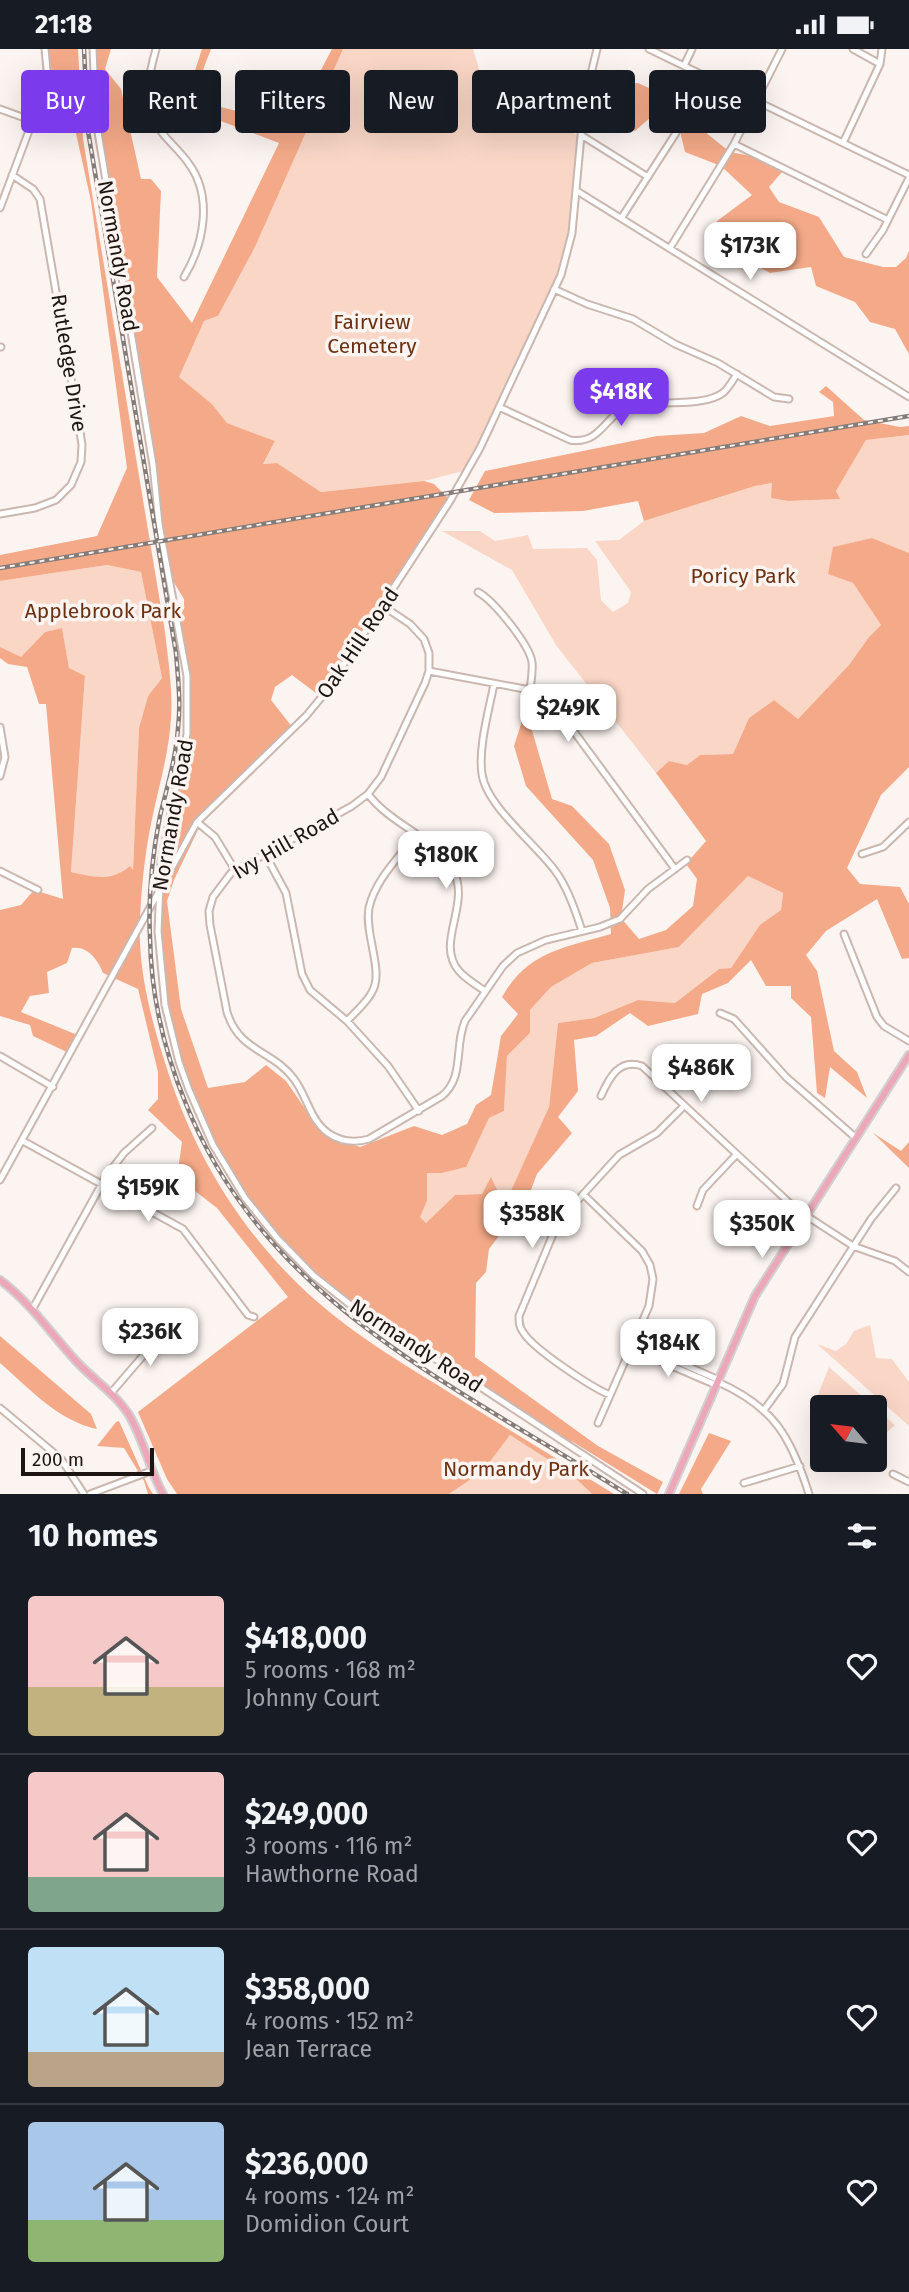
<!DOCTYPE html>
<meta charset="utf-8">
<style>
:root{--surface:#171b24;--page:#242831;--text:#f1f3f6;--muted:#9ea1a6;--line:#363941;--accent:#7c3aed}
body{margin:0;font-family:"Fira Sans",sans-serif;background:var(--page);color:var(--text);height:100vh;display:flex;flex-direction:column;font-size:26px;white-space:nowrap}
*{box-sizing:border-box;margin:0}
p{font-size:23px;color:var(--muted)}
.icon{flex:none;width:38px;height:38px;fill:none;stroke:currentColor;stroke-width:2;stroke-linecap:round;stroke-linejoin:round}
.map{position:relative;height:1445px;overflow:hidden}
.details{display:flex;flex-direction:column;background:var(--surface);flex:1}
.details>*{flex:none}
.guide{position:absolute;left:21px;top:21px;width:868px;height:63px;display:flex;gap:14px}
.needle{width:46px;rotate:298deg}
.controls{position:absolute;left:810px;top:1346px;display:grid;gap:14px}
.controls a{display:grid;place-items:center;width:77px;height:77px;border-radius:7px;background:var(--surface);box-shadow:0 7px 28px #0002;font-size:35px}
.scale{position:absolute;left:21px;bottom:18px;width:133px;box-sizing:border-box;padding-left:7px;border:4px solid #1c1512;border-top:0;font-size:19px;line-height:24px;white-space:nowrap;color:#1c1512;-webkit-text-stroke:5px #fcf4f1;paint-order:stroke}
.price{position:absolute;translate:-50% -60px;padding:0 16px;border-radius:14px;background:#fff;color:#222;font-size:23px;line-height:46px;filter:drop-shadow(0 2px 4px #0008)}
.price::after{content:'';position:absolute;left:50%;top:42px;width:21px;height:16px;margin-left:-10px;background:inherit;clip-path:polygon(0 0,100% 0,50% 100%)}
.price.active{background:var(--accent);color:#fff}
ul{padding:0;list-style:none}
li{display:flex;align-items:center;gap:21px;height:175px;padding:0 28px}
li+li{border-top:2px solid var(--line)}
li span{display:grid;place-items:center;flex:none;width:196px;height:140px;border-radius:7px;color:#555}
li>.icon{margin-inline-start:auto}
span .icon{width:84px;height:84px;fill:#fffc;stroke-width:1}
li b{font-size:30px}
h2{display:flex;justify-content:space-between;align-items:center;height:84px;padding:0 28px;font-size:30px}
.chip{padding:0 24px;border-radius:7px;background:var(--surface);box-shadow:0 7px 28px #0002;font-size:24px;line-height:63px}
.chip.active{background:var(--accent);color:#fff}
.status{display:flex;justify-content:space-between;align-items:center;height:49px;padding:0 35px;background:var(--surface);direction:ltr}
.status svg{height:19px;fill:currentColor}
.map>svg:first-child{display:block}
.green{fill:#f9d6c6}
.forest{fill:#f4aa88;fill-rule:evenodd}
.lines{fill:none;stroke-linecap:round;stroke-linejoin:round}
.minor-casing{stroke:#cab7af;stroke-width:9}
.major-casing{stroke:#d2d0d0;stroke-width:10}
.minor{stroke:#fff;stroke-width:5}
.major{stroke:#eca8b9;stroke-width:6}
.rail-casing{stroke:#847c79;stroke-width:4.5}
.rail{stroke:#fcf4f1;stroke-width:2;stroke-dasharray:5;stroke-linecap:butt}
.labels{text-anchor:middle;stroke-width:7;stroke-linejoin:round;paint-order:stroke}
.street-label{font-size:21px;fill:#1c1512;stroke:#fcf4f1}
.park-label{font-size:21px;fill:#6b3112;stroke:#fcf4f1}
</style>
<div class="status"><b>21:18</b><svg viewBox="0 0 49 12"><path d="M0 12V9h3v3zM5 12V6h3v6zM10 12V3h3v9zM15 12V0h3v12zM26 1h20v11H26zM47 4h2v5h-2z"/></svg></div>
<div class="map">
<svg width="909" height="1445" viewBox="0 0 909 1445">
<rect width="100%" height="100%" fill="#fcf4f1"/>
<path class="green" d="M343 0H473L487 47 524 51 580 88 571 195 467 421 424 432 321 443 277 414 263 415 275 392 227 374 212 355 178 328 204 272 218 267 255 198Z
M909 386V504L872 489 834 498 828 525 853 534 881 576 869 588 849 616 798 670 774 651 749 669 733 705 700 706 687 716 669 712 656 724 556 596 512 521 442 482H480L495 492 528 486 533 500 587 499 597 511 601 551 613 563 628 554 631 543 595 492 619 491 644 472 755 437 773 434 772 449 788 452 839 450 836 442 866 391Z
M107 516 141 523 162 629 148 647 139 679 133 822 96 829 71 823 85 628 69 619 62 579 45 583 21 609 0 598V532Z
M748 827 783 844 781 861 760 877 731 919 719 920 675 954 638 951 594 969 558 974 549 1058 510 1145H499L491 1129 482 1145 455 1146 426 1174 420 1168 427 1152V1123L442 1124 465 1118 489 1069 504 1062 507 1007 530 984V961L551 938 592 914 679 898Z
M870 1276 876 1309 892 1310 909 1333V1377L817 1295 836 1302 846 1295 854 1282Z
M829 1318 874 1358H822V1371L815 1353Z
M875 1359 895 1376 875 1394Z
M510 1386 572 1426 592 1445H449L483 1422Z"/>
<path class="forest" d="M48 0H78L83 90 165 583C168 611 173 640 171 669 169 705 158 740 151 775 144 808 139 860 140 894 142 938 155 984 169 1026 195 1105 238 1177 299 1236 340 1276 390 1307 439 1337 497 1374 556 1409 614 1445H592L572 1426 510 1386 483 1422 449 1445H177L167 1430 138 1363 288 1248 217 1159 177 1128 182 1093 148 1061 158 1050V1023L138 940 103 924C98 911 88 897 72 899L67 914 47 923 49 944 30 947 21 963 80 987 71 1005 33 987 30 976 0 967V861L21 856 34 841 63 850 46 655H39L27 618 8 615 0 609V598L21 608 45 583 62 579 69 619 85 627 71 823C92 828 112 833 130 817L133 821 139 679 148 647 162 629 141 523 107 516 0 532V506L97 487 127 419 91 152 63 26 53 29Z
M95 0H111L105 20 121 40 141 130H151L161 142 157 228 192 274 279 94 194 62 187 46 202 0H211C203 22 192 39 213 56L292 76 332 0H343L255 198 218 267 204 272 179 328 212 355 227 374 275 392 263 415 277 414 321 443 424 432 434 435 450 451 321 648 292 626 275 638 271 651 293 679 207 762 174 831 167 852 181 960 208 1039 245 1033 266 1016 286 1032 322 1084 360 1098 414 1077 442 1086 467 1075 476 1056 491 1046 501 987 518 965 502 948C528 902 564 899 611 885L610 859 593 811 526 737 514 697 522 672 529 671 552 750 572 757 609 795 625 841 621 869 639 890 666 881 693 857 697 830 686 815 706 792 656 724 669 712 687 716 700 706 733 705 749 669 774 651 798 670 849 616 869 588 881 576 853 534 828 525 833 498 872 489 909 504V718L881 746 847 819 860 835 900 838 909 855V909L902 910 877 850 826 882 806 906 817 922 834 1002 857 1023 867 1049 830 1018 825 1049 817 1044 811 968 791 949V937H766L751 911 728 934 702 945 698 965 648 977 630 964 596 987 574 991 578 1042 558 1068 572 1084 537 1125 517 1177 505 1179 489 1200 486 1223 476 1234 475 1308 598 1397 663 1433 657 1445 573 1393 564 1390C521 1362 478 1333 435 1306 403 1287 370 1270 341 1246 230 1155 158 1018 159 873 160 842 164 808 170 778 175 752 183 726 187 700 193 655 188 613 180 568L184 559V550L173 532 162 478 97 66ZM748 827 783 844 781 861 760 876 731 919 719 920 675 954 638 951 594 969 558 974 549 1058 510 1144 499 1145 491 1128 482 1145 455 1146 426 1174 420 1168 427 1152V1124H442L466 1118 489 1069 504 1062 507 1007 530 984V961L551 938 592 914 679 898Z
M638 34 649 39 650 59 682 57 695 65 705 83 730 103 751 107 783 122 769 138 779 153 819 168 844 208 883 218H896L906 209 909 202V305L895 280 870 273 855 253 816 237 811 218 770 224 718 196 712 187 717 172 752 146 721 117 685 103 679 78 669 71 651 68 635 82 614 73 625 57 598 36Z
M826 337 864 371 900 378 909 377V386L866 391 836 442 840 450 788 452 771 449 772 434 755 437 644 472 638 452 583 462 494 464 469 451 485 422 657 387 704 384 741 367 770 377 834 367 833 353 819 343Z
M873 1084 901 1102 909 1093V1119Z
M0 1287 91 1365 97 1380C58 1372 29 1339 0 1314Z
M119 1372 149 1439 153 1445H148L144 1432 124 1399 97 1397 116 1373Z
M709 1384 731 1392 701 1440 703 1445H679Z"/>
<g class="lines">
<g class="minor-casing">
<path id="minor" d="M93 0 96 71 153 416 159 475 187 627V685L161 813 158 882 165 956 179 1013 189 1041 213 1096 245 1149 278 1190 314 1227 367 1269 459 1324 643 1445
M156 0C150 22 145 40 151 63 158 86 177 97 189 115 213 148 204 195 184 228
M649 0 909 126
M853 0 880 15
M684 17 692 0
M0 60 33 72
M581 86 648 128
M843 94 880 15 882 0
M734 95 888 171
M577 142 909 348
M0 159 48 31 45 0
M622 168 676 84
M670 199 734 95 782 0
M866 205 883 181 909 129
M554 240 587 255 633 270 675 295 718 314 774 348 789 350
M0 298H1
M499 358 570 391C599 396 605 369 626 357 649 350 704 360 724 343 729 338 733 331 737 325
M0 465 35 459 56 451 71 436 81 413 82 396 79 376 40 150 33 140 12 126
M478 543C494 552 529 595 532 613 533 622 531 632 530 641
M383 557 410 575 424 590 429 604V622L425 634 381 728 368 745 352 757 231 824 213 848 209 862 210 876 227 963C239 1003 273 1001 294 1030 307 1047 310 1071 328 1084 341 1093 355 1094 369 1090L442 1047C465 1028 454 997 465 972L503 917 517 904 546 891 600 878 620 870 648 840 687 811
M429 622 530 641 550 650 675 820
M494 635C489 661 478 699 482 725 486 757 537 796 556 823 568 839 576 863 582 882
M0 678 5 708 0 727
M368 745C390 775 434 788 452 819 473 855 434 893 459 922 466 930 476 936 485 942
M197 773 215 788 235 821
M265 805 286 844 302 925 310 941 347 972 388 1017 419 1062
M862 805 883 798 909 773
M0 822 38 841
M844 885 877 968 884 977 909 992
M720 964 734 970 786 1028 856 1089
M347 972C380 939 380 937 371 891 369 880 367 870 369 859 375 831 399 808 416 786
M0 1007 53 1038
M601 1047C609 1029 619 1009 642 1017L796 1160 853 1197 895 1212 909 1223
M23 1092 183 1180 248 1266 254 1268
M0 1131 197 773 306 667 325 644 450 452 480 399 561 226 572 184 584 54 597 0
M583 1145 642 1202 650 1216 653 1230 649 1257 598 1374
M697 1157 703 1141 736 1106
M32 1261 105 1129 124 1104 152 1079
M633 1293 719 1331
M630 1299 716 1336
M718 1333C774 1358 791 1388 809 1445
M111 1344 154 1294 158 1279
M610 1346C591 1338 533 1300 523 1283 519 1278 519 1273 519 1267L556 1178 567 1163 619 1106 657 1084 684 1057
M0 1359 61 1410 84 1445
M764 1361 783 1335 795 1288 871 1170 896 1139
M893 1425 909 1433
M744 1434 800 1417
M90 1445 151 1422"/>
</g>
<g class="major-casing">
<path id="major" d="M0 1231C30 1253 52 1286 77 1313 94 1331 116 1345 129 1366 144 1391 149 1420 163 1445
M669 1445 755 1247 909 1006"/>
</g>
<use href="#minor" class="minor"/>
<use href="#major" class="major"/>
<g class="rail-casing">
<path id="rail" d="M84 0 88 82 176 604C178 629 181 654 178 679 176 709 167 738 160 767 152 807 148 848 150 889 151 946 164 1002 186 1055 265 1253 458 1338 627 1445
M0 519 909 367"/>
</g>
<use href="#rail" class="rail"/>
</g>
<g class="labels">
<g class="street-label">
<text transform="translate(118 207) rotate(80)" y="7">Normandy Road</text>
<text transform="translate(69 314) rotate(81)" y="7">Rutledge Drive</text>
<text transform="translate(358 594) rotate(-56)" y="7">Oak Hill Road</text>
<text transform="translate(173 766) rotate(-80)" y="7">Normandy Road</text>
<text transform="translate(286 795) rotate(-30)" y="7">Ivy Hill Road</text>
<text transform="translate(416 1297) rotate(33)" y="7">Normandy Road</text>
</g>
<g class="park-label">
<text x="372" y="280">Fairview<tspan x="372" dy="24">Cemetery</tspan></text>
<text x="743" y="534">Poricy Park</text>
<text x="103" y="569">Applebrook Park</text>
<text x="516" y="1427">Normandy Park</text>
</g>
</g>
</svg>
<div class="controls">
<a><svg class="needle" viewBox="-14 -14 28 28"><path d="M0-13l5 13h-10z" fill="#e53935"/><path d="M0 13l5-13h-10z" fill="#9ea1a6"/></svg></a>
</div>
<div class="scale">200 m</div>
<b class="price" style="left:750px;top:233px">$173K</b>
<b class="price active" style="left:621px;top:379px">$418K</b>
<b class="price" style="left:568px;top:695px">$249K</b>
<b class="price" style="left:446px;top:842px">$180K</b>
<b class="price" style="left:701px;top:1055px">$486K</b>
<b class="price" style="left:148px;top:1175px">$159K</b>
<b class="price" style="left:532px;top:1201px">$358K</b>
<b class="price" style="left:762px;top:1211px">$350K</b>
<b class="price" style="left:150px;top:1319px">$236K</b>
<b class="price" style="left:668px;top:1330px">$184K</b>
<div class="guide">
<a class="chip active">Buy</a>
<a class="chip">Rent</a>
<a class="chip">Filters</a>
<a class="chip">New</a>
<a class="chip">Apartment</a>
<a class="chip">House</a>
</div>
</div>
<section class="details">
<h2>10 homes<svg class="icon" aria-label="filters" viewBox="0 0 24 24"><path d="M4 7h16M4 17h16"/><circle cx="9" cy="7" r="2"/><circle cx="15" cy="17" r="2"/></svg></h2>
<ul>
<li><span style="background:linear-gradient(#f6c9c9 65%,#c2b280 0)"><svg class="icon" aria-label="home" viewBox="0 0 24 24"><path d="M3 11l9-7 9 7M6 9v11h12V9"/></svg></span><div><b>$418,000</b><p>5 rooms · 168 m²</p><p>Johnny Court</p></div><svg class="icon" aria-label="heart" viewBox="0 0 24 24"><path d="M12 20l-8-8c-3-5 5-10 8-4 3-6 11-1 8 4z"/></svg></li>
<li><span style="background:linear-gradient(#f6c9c9 75%,#7fa58c 0)"><svg class="icon" aria-label="home" viewBox="0 0 24 24"><path d="M3 11l9-7 9 7M6 9v11h12V9"/></svg></span><div><b>$249,000</b><p>3 rooms · 116 m²</p><p>Hawthorne Road</p></div><svg class="icon" aria-label="heart" viewBox="0 0 24 24"><path d="M12 20l-8-8c-3-5 5-10 8-4 3-6 11-1 8 4z"/></svg></li>
<li><span style="background:linear-gradient(#bfe0f5 75%,#b9a48a 0)"><svg class="icon" aria-label="home" viewBox="0 0 24 24"><path d="M3 11l9-7 9 7M6 9v11h12V9"/></svg></span><div><b>$358,000</b><p>4 rooms · 152 m²</p><p>Jean Terrace</p></div><svg class="icon" aria-label="heart" viewBox="0 0 24 24"><path d="M12 20l-8-8c-3-5 5-10 8-4 3-6 11-1 8 4z"/></svg></li>
<li><span style="background:linear-gradient(#a9c7e8 70%,#8fb573 0)"><svg class="icon" aria-label="home" viewBox="0 0 24 24"><path d="M3 11l9-7 9 7M6 9v11h12V9"/></svg></span><div><b>$236,000</b><p>4 rooms · 124 m²</p><p>Domidion Court</p></div><svg class="icon" aria-label="heart" viewBox="0 0 24 24"><path d="M12 20l-8-8c-3-5 5-10 8-4 3-6 11-1 8 4z"/></svg></li>
</ul>
</section>
